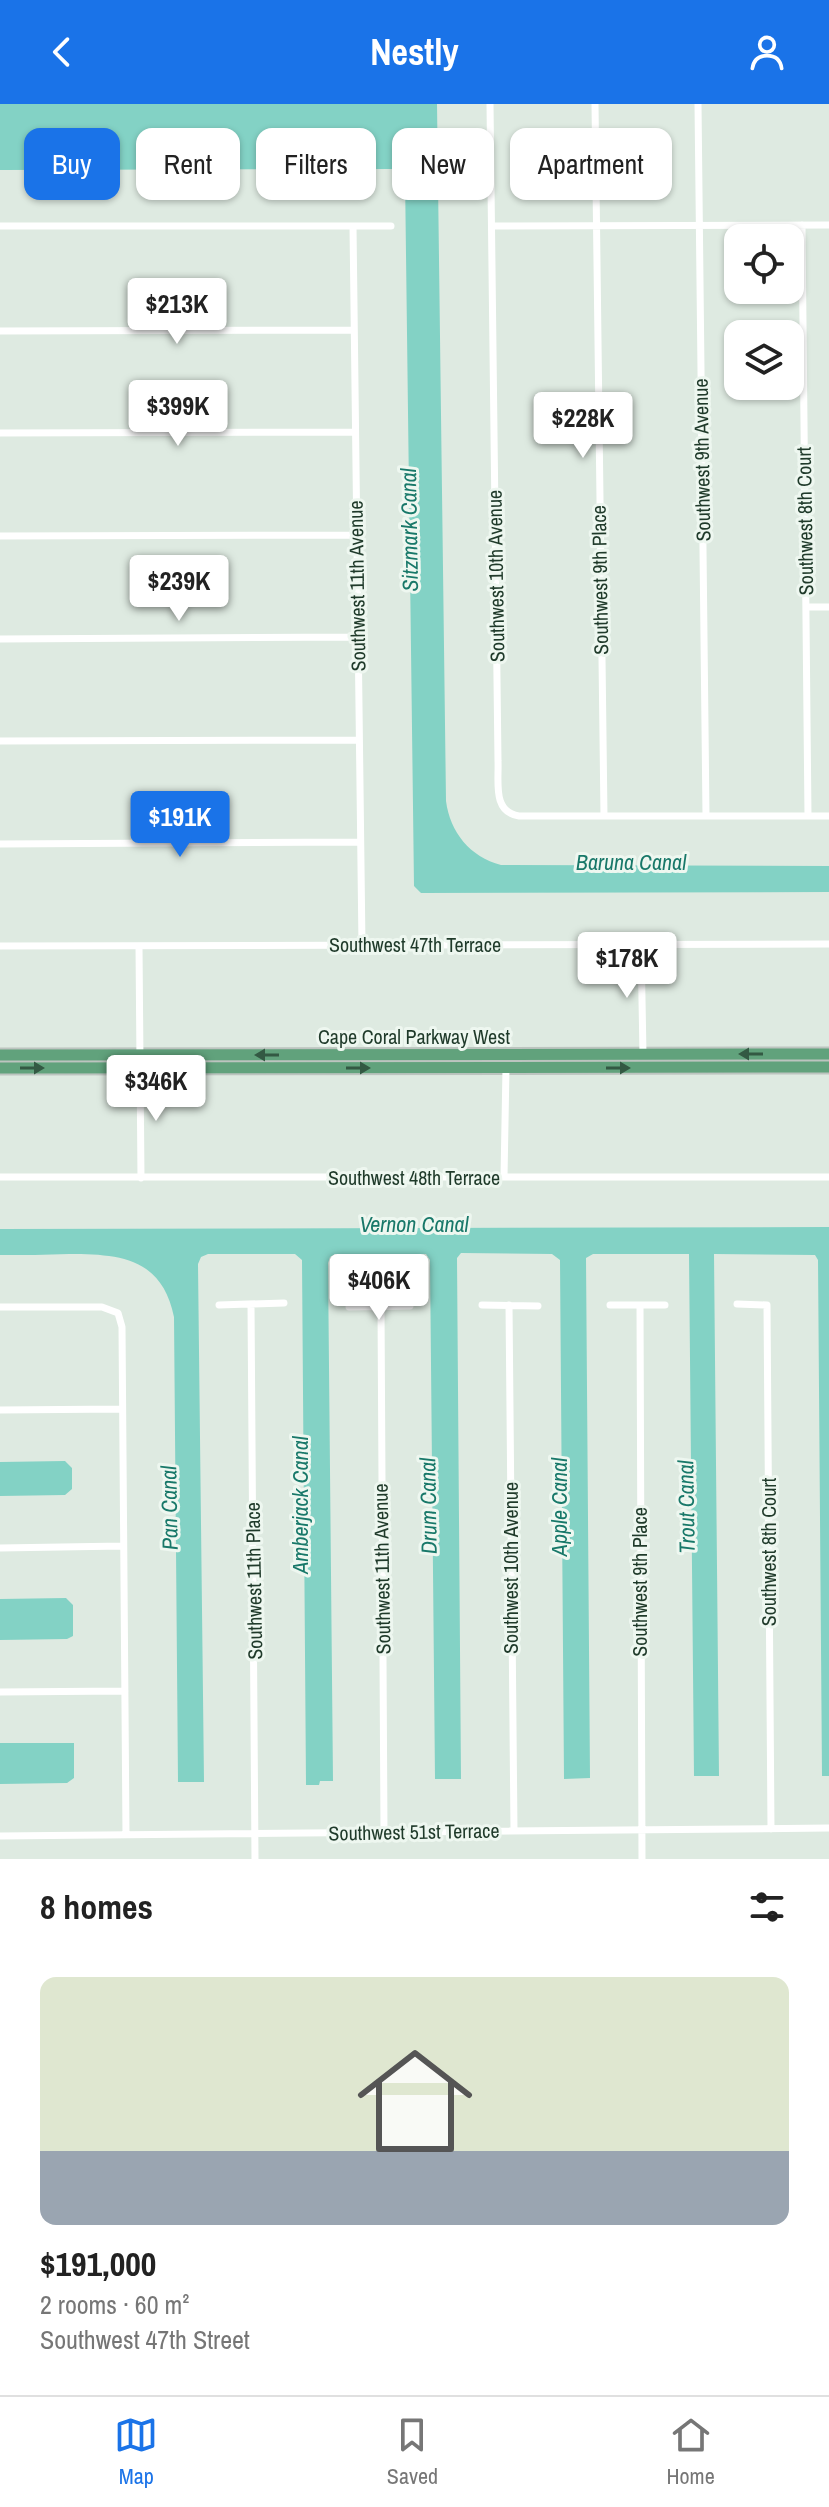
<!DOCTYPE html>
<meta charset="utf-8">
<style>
:root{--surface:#fff;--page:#f2f2f2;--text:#222;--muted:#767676;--line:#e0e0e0;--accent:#1a73e8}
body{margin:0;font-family:"Archivo Narrow",sans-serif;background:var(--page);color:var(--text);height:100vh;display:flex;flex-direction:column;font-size:30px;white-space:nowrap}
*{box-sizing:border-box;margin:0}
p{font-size:26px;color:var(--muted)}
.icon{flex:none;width:44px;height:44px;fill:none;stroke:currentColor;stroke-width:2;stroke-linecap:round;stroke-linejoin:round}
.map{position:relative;height:1755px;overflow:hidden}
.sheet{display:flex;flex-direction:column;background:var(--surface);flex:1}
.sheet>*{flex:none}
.banner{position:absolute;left:24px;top:24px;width:782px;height:72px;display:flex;gap:16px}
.buttons{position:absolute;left:724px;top:120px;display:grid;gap:16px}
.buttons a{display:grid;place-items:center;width:80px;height:80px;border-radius:16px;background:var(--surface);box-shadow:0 2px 6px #0004;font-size:40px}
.price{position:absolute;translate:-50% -68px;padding:0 18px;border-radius:8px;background:#fff;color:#222;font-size:26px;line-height:52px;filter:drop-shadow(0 2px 4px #0008)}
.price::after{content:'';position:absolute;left:50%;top:48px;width:24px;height:18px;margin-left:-12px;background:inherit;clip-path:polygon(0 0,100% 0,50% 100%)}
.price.active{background:var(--accent);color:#fff}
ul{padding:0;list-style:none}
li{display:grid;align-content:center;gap:16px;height:424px;padding:0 40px}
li+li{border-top:2px solid var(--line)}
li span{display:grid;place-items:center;height:248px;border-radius:16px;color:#555}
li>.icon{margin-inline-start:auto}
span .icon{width:144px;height:144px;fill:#fffc;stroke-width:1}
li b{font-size:34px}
h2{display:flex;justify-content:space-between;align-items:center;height:96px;padding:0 40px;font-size:34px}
.chip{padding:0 28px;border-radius:16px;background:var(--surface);box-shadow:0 2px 6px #0004;font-size:28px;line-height:72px}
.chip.active{background:var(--accent);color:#fff}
header{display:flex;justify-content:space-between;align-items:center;height:104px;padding:0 40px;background:var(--accent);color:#fff;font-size:36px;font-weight:800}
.dock{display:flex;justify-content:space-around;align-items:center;height:112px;border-top:2px solid var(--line);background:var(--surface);font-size:22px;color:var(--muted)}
.dock a{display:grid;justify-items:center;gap:4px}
.dock .active{color:var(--accent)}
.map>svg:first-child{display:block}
.water{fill:#83d2c5}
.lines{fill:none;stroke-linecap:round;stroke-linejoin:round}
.primary-casing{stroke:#bcc4bf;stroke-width:15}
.street{stroke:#fff;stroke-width:7}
.primary{stroke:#61a27c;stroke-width:11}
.oneway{fill:#335943}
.labels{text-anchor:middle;stroke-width:6;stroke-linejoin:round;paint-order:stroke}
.street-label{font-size:20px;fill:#1f3a2a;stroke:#eef7f0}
.water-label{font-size:22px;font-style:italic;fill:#187869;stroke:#eef7f0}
</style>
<header><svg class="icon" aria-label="back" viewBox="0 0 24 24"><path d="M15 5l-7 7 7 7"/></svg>Nestly<svg class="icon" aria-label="person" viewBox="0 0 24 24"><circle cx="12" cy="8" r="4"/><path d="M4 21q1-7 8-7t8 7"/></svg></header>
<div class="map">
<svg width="829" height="1755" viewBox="0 0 829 1755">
<rect width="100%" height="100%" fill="#deeae1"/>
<path class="water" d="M0 0H437L446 697C450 728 470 753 501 761L829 762V788L421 789 414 782 405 71 400 65 0 66Z
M829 1123V1672H822L818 1156 815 1151 714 1150 719 1672H694L689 1150H593L586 1154 590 1674 564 1675 560 1156 552 1150 461 1149 457 1154 461 1675H435L430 1156 426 1150H335L330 1153 328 1159 333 1677H320L319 1681H306L302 1156 295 1150H208L201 1153 198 1160 204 1678H178L174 1213C162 1154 120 1150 69 1150 46 1151 23 1151 0 1151V1125Z
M65 1357 72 1364V1385L65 1391 0 1392V1358Z
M66 1494 73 1501V1532L67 1535 0 1536V1495Z
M0 1639H74V1674L67 1679 0 1680Z"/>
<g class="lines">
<g class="primary-casing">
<path id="primary" d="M0 951 829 950
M0 964 829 963"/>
</g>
<path class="street" d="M490 0 498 657C499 677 492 708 519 712H829
M595 0 604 712
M698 0 706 712
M802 121 808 712
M0 122H391
M353 122 362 842
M492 122 829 121
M0 227 354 226
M0 329 355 328
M0 432 357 431
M806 503H829
M0 535 358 533
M0 637 359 636
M0 740 360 738
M641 841 643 950
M0 842 829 840
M139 842 141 1074
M0 1073H829
M504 1073 506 964
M251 1200 255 1755
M737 1200 767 1201 771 1725
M219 1201 284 1199
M482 1201 538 1202
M509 1201 514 1727
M610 1201H665
M640 1201 642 1755
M0 1203H102L118 1209 122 1223 126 1731
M349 1203 410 1202
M381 1203 384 1728
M0 1306 122 1305
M0 1444 123 1442
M0 1588 125 1587
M0 1732 829 1724"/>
<use href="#primary" class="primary"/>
</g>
<defs><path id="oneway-solid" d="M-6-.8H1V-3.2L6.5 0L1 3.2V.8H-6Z" transform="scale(2)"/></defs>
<g class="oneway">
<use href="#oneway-solid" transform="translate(751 950) rotate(180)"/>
<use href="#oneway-solid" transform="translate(267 951) rotate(180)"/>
<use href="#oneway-solid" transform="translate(32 964)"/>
<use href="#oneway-solid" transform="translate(358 964)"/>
<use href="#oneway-solid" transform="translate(618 964)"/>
</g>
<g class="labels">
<g class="street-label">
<text transform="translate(702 356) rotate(-91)" y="7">Southwest 9th Avenue</text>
<text transform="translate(805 417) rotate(-91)" y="7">Southwest 8th Court</text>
<text transform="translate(496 472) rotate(-91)" y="7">Southwest 10th Avenue</text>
<text transform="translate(600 476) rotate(-91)" y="7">Southwest 9th Place</text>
<text transform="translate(357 482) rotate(-91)" y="7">Southwest 11th Avenue</text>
<text x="415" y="848">Southwest 47th Terrace</text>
<text x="414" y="940">Cape Coral Parkway West</text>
<text x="414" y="1081">Southwest 48th Terrace</text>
<text transform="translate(769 1448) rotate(-90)" y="7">Southwest 8th Court</text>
<text transform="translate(511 1464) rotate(-90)" y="7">Southwest 10th Avenue</text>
<text transform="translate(382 1465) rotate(-91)" y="7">Southwest 11th Avenue</text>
<text transform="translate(254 1477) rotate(-91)" y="7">Southwest 11th Place</text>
<text transform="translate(640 1478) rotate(-90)" y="7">Southwest 9th Place</text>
<text transform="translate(414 1728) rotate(-1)" y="7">Southwest 51st Terrace</text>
</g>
<g class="water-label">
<text transform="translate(409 426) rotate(-91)" y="8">Sitzmark Canal</text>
<text x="631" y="766">Baruna Canal</text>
<text x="414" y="1128">Vernon Canal</text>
<text transform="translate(300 1401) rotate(-90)" y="8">Amberjack Canal</text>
<text transform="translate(428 1402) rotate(-91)" y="8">Drum Canal</text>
<text transform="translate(559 1403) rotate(-90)" y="8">Apple Canal</text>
<text transform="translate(686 1403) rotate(-91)" y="8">Trout Canal</text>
<text transform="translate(169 1404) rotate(-91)" y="8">Pan Canal</text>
</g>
</g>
</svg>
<div class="buttons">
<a><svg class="icon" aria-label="locate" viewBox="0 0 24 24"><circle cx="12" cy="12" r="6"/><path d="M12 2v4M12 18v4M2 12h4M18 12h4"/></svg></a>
<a><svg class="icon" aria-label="layers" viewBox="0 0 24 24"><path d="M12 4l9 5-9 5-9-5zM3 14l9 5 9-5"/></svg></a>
</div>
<b class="price" style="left:177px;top:242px">$213K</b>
<b class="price" style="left:178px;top:344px">$399K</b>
<b class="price" style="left:583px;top:356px">$228K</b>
<b class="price" style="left:179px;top:519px">$239K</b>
<b class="price active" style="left:180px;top:755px">$191K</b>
<b class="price" style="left:627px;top:896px">$178K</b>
<b class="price" style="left:156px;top:1019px">$346K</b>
<b class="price" style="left:379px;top:1218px">$406K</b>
<div class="banner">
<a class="chip active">Buy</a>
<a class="chip">Rent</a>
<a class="chip">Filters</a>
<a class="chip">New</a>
<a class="chip">Apartment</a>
</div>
</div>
<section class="sheet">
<h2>8 homes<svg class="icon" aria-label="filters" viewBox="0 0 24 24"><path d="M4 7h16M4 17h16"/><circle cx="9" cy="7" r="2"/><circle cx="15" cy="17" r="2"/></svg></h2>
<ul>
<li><span style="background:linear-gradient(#dfe7d0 70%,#9aa5b1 0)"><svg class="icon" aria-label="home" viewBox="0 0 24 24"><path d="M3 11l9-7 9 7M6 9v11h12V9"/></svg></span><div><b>$191,000</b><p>2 rooms · 60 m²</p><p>Southwest 47th Street</p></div></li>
</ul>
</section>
<nav class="dock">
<a class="active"><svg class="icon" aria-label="map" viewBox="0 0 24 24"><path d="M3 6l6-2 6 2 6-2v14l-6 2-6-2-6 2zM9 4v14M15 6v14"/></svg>Map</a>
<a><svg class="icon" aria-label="saved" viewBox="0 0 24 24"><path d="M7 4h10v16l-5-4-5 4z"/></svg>Saved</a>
<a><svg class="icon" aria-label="home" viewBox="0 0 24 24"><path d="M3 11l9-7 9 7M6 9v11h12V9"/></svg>Home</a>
</nav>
